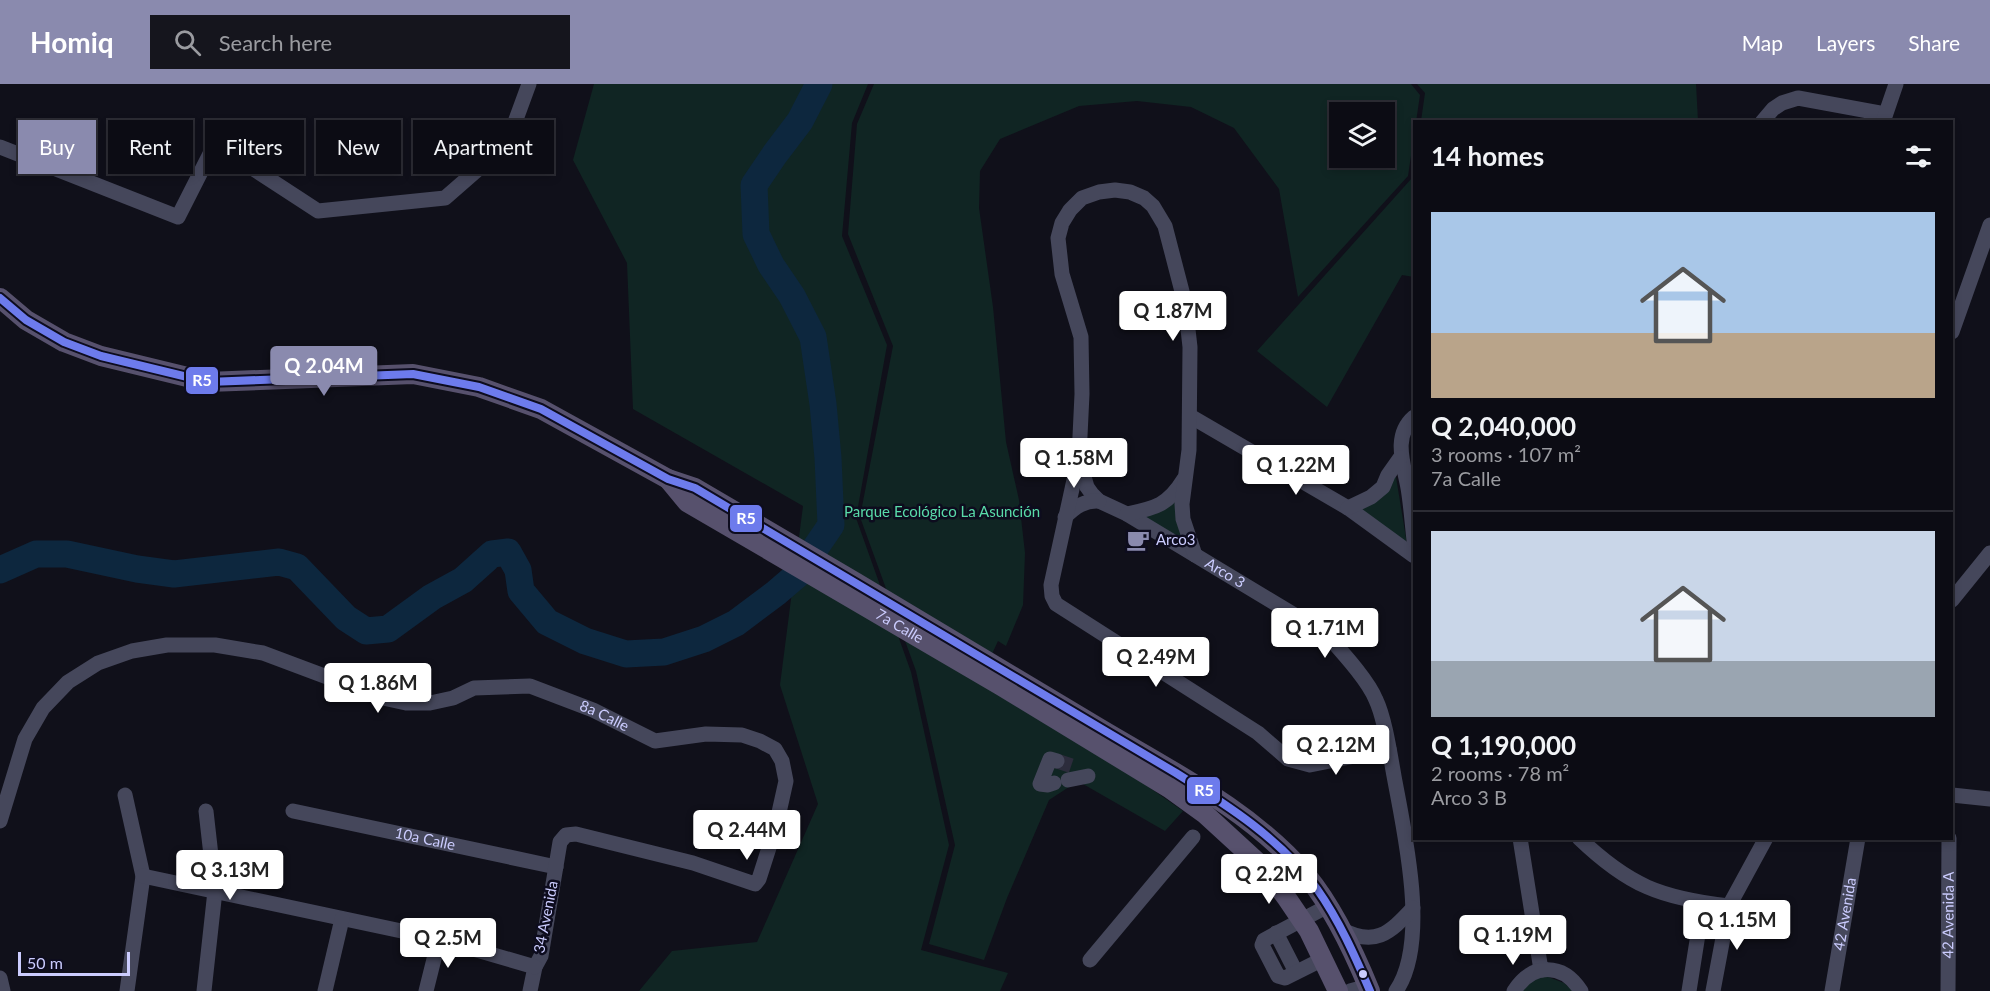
<!DOCTYPE html>
<meta charset="utf-8">
<style>
:root{--surface:#0c0c14;--page:#15151d;--text:#f1f3f6;--muted:#9a9ba0;--line:#2c2c34;--accent:#8a8aae}
body{margin:0;font-family:Lato,sans-serif;background:var(--page);color:var(--text);height:100vh;display:flex;flex-direction:column;font-size:22px;white-space:nowrap}
*{box-sizing:border-box;margin:0}
p{font-size:20px;color:var(--muted)}
.icon{flex:none;width:33px;height:33px;fill:none;stroke:currentColor;stroke-width:2;stroke-linecap:round;stroke-linejoin:round}
.map{position:relative;flex:1;overflow:hidden}
.side{position:absolute;left:1413px;top:36px;width:540px;height:720px;display:flex;flex-direction:column;background:var(--surface);border-radius:0px;box-shadow:0 3px 9px #0003,0 0 0 2px var(--line)}
.side>*{flex:none}
.hud{position:absolute;left:18px;top:36px;width:570px;height:54px;display:flex;gap:12px}
.controls{position:absolute;left:1329px;top:18px;display:grid;gap:12px}
.controls a{display:grid;place-items:center;width:66px;height:66px;border-radius:0px;background:var(--surface);box-shadow:0 3px 9px #0003,0 0 0 2px var(--line);font-size:30px}
.scale{position:absolute;left:18px;bottom:15px;width:112px;box-sizing:border-box;padding-left:6px;border:3px solid #cbccfe;border-top:0;font-size:16px;line-height:21px;white-space:nowrap;color:#cbccfe;-webkit-text-stroke:4px #0d0c1e;paint-order:stroke}
.price{position:absolute;translate:-50% -51px;padding:0 14px;border-radius:6px;background:#fff;color:#222;font-size:20px;line-height:39px;filter:drop-shadow(0 2px 3px #0008)}
.price::after{content:'';position:absolute;left:50%;top:36px;width:18px;height:14px;margin-left:-9px;background:inherit;clip-path:polygon(0 0,100% 0,50% 100%)}
.price.selected{background:var(--accent);color:#fff}
ul{padding:0;list-style:none}
li{display:grid;align-content:center;gap:12px;height:318px;padding:0 18px}
li+li{border-top:2px solid var(--line)}
li span{display:grid;place-items:center;height:186px;border-radius:0px;color:#555}
li>.icon{margin-inline-start:auto}
span .icon{width:108px;height:108px;fill:#fffc;stroke-width:1}
li b{font-size:26px}
h2{display:flex;justify-content:space-between;align-items:center;height:72px;padding:0 18px;font-size:26px}
.tag{padding:0 21px;border-radius:0px;background:var(--surface);box-shadow:0 3px 9px #0003,0 0 0 2px var(--line);font-size:21px;line-height:54px}
.tag.selected{background:var(--accent);color:#fff}
header{display:flex;align-items:center;gap:36px;box-sizing:border-box;height:84px;padding:0 30px;background:var(--accent);color:#fff}
header strong{font-size:28px}
nav{display:flex;gap:33px;margin-inline-start:auto;font-size:21px}
.search{width:420px;height:54px;background:var(--page);display:flex;align-items:center;gap:15px;box-sizing:border-box;padding:0 21px;border-radius:0px;color:var(--muted);font-size:22px}
.map>svg:first-child{display:block}
.green{fill:#102523;fill-rule:evenodd}
.lines{fill:none;stroke-linecap:round;stroke-linejoin:round}
.river{stroke:#0d273e;stroke-width:27}
.minor-tunnel{stroke:#2c2c3c;stroke-width:15;stroke-dasharray:15 8;stroke-linecap:butt}
.minor{stroke:#45475b;stroke-width:15}
.major{stroke:#57516d;stroke-width:20}
.bus-1-casing{stroke:#0d0c1e;stroke-width:12}
.bus-1{stroke:#6d7bec;stroke-width:8}
.bus-dot{fill:#cbccfe;stroke:#0d0c1e;stroke-width:2}
.labels{text-anchor:middle;stroke-width:5;stroke-linejoin:round;paint-order:stroke}
.park-label{font-size:15px;fill:#59dba9;stroke:#0d0c1e}
.poi-label{font-size:15px;fill:#cbccfe;stroke:#0d0c1e;text-anchor:start}
.street-label{font-size:15px;fill:#cbccfe;stroke:#0d0c1e}
.line-badge{stroke:#0d0c1e;stroke-width:2}
.badge-label{font-size:16px;text-anchor:middle;font-weight:bold;fill:#fff}
</style>
<header>
<strong>Homiq</strong>
<div class="search"><svg class="icon" aria-label="search" viewBox="0 0 24 24"><circle cx="10" cy="10" r="6"/><path d="M15 15l6 6"/></svg>Search here</div>
<nav><a>Map</a><a>Layers</a><a>Share</a></nav>
</header>
<div class="map">
<svg width="1990" height="907" viewBox="0 0 1990 907">
<rect width="100%" height="100%" fill="#10101a"/>
<path class="green" d="M594 0H868L852 39 842 152 887 261 856 434 911 588 949 761 921 866 1008 889 1000 907H639L672 867 757 858 818 720 780 601 803 422 633 325 627 179 573 76Z
M874 0H1411L1420 11 1408 92 1298 213 1279 105 1234 44 1191 23 1137 17 1079 22 1000 55 980 87 979 124 993 223 1006 358 1019 416 1025 469 1023 521 1006 562 998 557 991 572 964 590 1143 699 1183 727 1165 747 1083 700 1072 701 1049 716 1007 814 984 876 929 860 955 761 916 587 860 433 893 262 848 150 857 40ZM1340 28H1384V74H1340Z
M1417 0H1696L1698 37H1421L1425 9Z
M1414 79V193L1402 191 1327 323 1257 267 1412 94Z
M1395 387 1407 460 1359 426Z
M1179 407 1189 464 1135 431Z
M1543 891 1564 899 1573 907H1520L1525 899Z"/>
<g class="lines">
<path class="river" d="M0 486 36 470H67L137 485 174 490 279 478 297 483 346 534 366 547 388 545 432 513 463 496 492 470 508 468 518 486 521 507 547 538 585 557 626 570 664 568 704 555 736 539 776 509 797 491 831 441 828 374 823 320 813 253 792 212 771 181 756 150 754 101 775 70 800 37 819 0"/>
<path class="minor-tunnel" d="M1057 677 1072 682"/>
<g class="minor">
<path d="M1762 38 1773 25 1782 19 1798 14 1885 30"/>
<path d="M1883 38 1896 0"/>
<path d="M0 63 178 133 213 64 249 82 318 127 445 114 507 60 529 0"/>
<path d="M1952 248 1990 141"/>
<path d="M1190 332 1348 424 1414 472"/>
<path d="M1414 333C1392 352 1404 381 1408 404 1411 422 1412 439 1414 456"/>
<path id="s1" d="M1079 376 1087 403 1092 410 1099 417 1127 430 1326 550C1341 567 1368 596 1376 616 1385 635 1390 670 1394 692 1404 747 1430 858 1396 907"/>
<path d="M1348 424 1371 413 1383 403 1388 391 1400 374"/>
<path d="M1127 430C1156 424 1168 421 1184 395"/>
<path d="M1065 433C1075 423 1085 416 1099 417"/>
<path d="M1195 471 1183 435 1182 420 1189 366 1190 263 1185 219 1165 142 1153 122 1144 114 1130 108 1115 106 1099 108 1082 114 1070 126 1062 139 1058 154 1062 190 1081 253 1082 310 1079 373 1051 501 1052 512 1056 520 1258 649 1288 675 1310 681 1389 665"/>
<path d="M1952 516 1990 469"/>
<path d="M1068 696 1088 692"/>
<path d="M1054 699 1048 701 1040 700 1050 675 1057 677"/>
<path d="M125 711 143 792 127 907"/>
<path d="M1952 711 1990 715"/>
<path id="s2" d="M293 727 556 783"/>
<path id="s3" d="M0 737 25 655 43 624 68 598 98 579 132 567 167 561H215L263 569 383 614 406 619H430L453 614 474 604 530 602 593 626 655 657 706 650 742 651 760 657 775 665 782 677 786 697 776 742 759 795 755 800 693 779 576 750 566 751 560 758 541 872 535 883 530 907"/>
<path d="M1520 754 1541 886"/>
<path d="M1579 754C1629 802 1661 814 1729 822"/>
<path d="M143 792 439 855 535 883"/>
<path d="M1340 845C1375 863 1389 850 1413 824"/>
<path d="M1276 849 1296 888"/>
<path d="M1323 875 1285 894 1278 892 1262 861 1264 856 1328 822"/>
<path d="M1090 876 1193 753"/>
<path d="M0 894 3 907"/>
<path d="M204 907 215 807 206 727"/>
<path d="M325 907 342 835"/>
<path d="M426 907 439 855"/>
<path d="M1350 907 1368 902"/>
<path d="M1514 907C1533 878 1563 879 1581 907"/>
<path d="M1689 907 1703 819"/>
<path d="M1713 907 1729 822 1766 754"/>
<path id="s4" d="M1832 907 1858 754"/>
<path id="s5" d="M1948 907 1949 754"/>
</g>
<g class="major">
<path d="M0 214 26 236 64 258 101 272 208 298 413 290 479 303 541 325 668 395 695 404C827 481 958 559 1089 638 1163 683 1251 725 1307 792 1334 825 1354 868 1370 907"/>
<path id="s6" d="M668 395 687 418 1000 601 1169 704 1205 730 1265 785 1286 813 1309 847 1338 907"/>
</g>
<g class="bus-1-casing">
<path id="bus-1" d="M0 214 26 236 64 258 101 272 208 298 413 290 479 303 541 325 668 395 695 404 1176 689C1227 721 1281 755 1317 805 1339 836 1355 872 1370 907"/>
</g>
<use href="#bus-1" class="bus-1"/>
</g>
<defs>
<g id="cafe-bare" transform="scale(1.8)"><path d="M-5.5-4.5H6V0H3Q3 3.5 0 3.5H-2.5Q-5.5 3.5-5.5 0ZM3-3.2v2h1.7v-2ZM-6 4.5H4V6H-6Z" fill="#8a8aae" stroke="#0d0c1e" stroke-width="2.5" paint-order="stroke"/></g>
</defs>
<g fill-rule="evenodd">
<use href="#cafe-bare" x="1138" y="456"/>
</g>
<circle class="bus-dot" cx="1363" cy="890" r="5"/>
<g class="labels">
<g class="park-label">
<text x="942" y="433">Parque Ecológico La Asunción</text>
</g>
<g class="poi-label">
<text x="1156" y="461">Arco3</text>
</g>
<g class="street-label">
<text dy="5" stroke="none"><textPath href="#s1" startOffset="192">Arco 3</textPath></text>
<text dy="5" stroke="none"><textPath href="#s6" startOffset="276">7a Calle</textPath></text>
<text dy="5" stroke="none"><textPath href="#s3" startOffset="720">8a Calle</textPath></text>
<text dy="5" stroke="none"><textPath href="#s2" startOffset="135">10a Calle</textPath></text>
<text dy="5" stroke="none"><textPath href="#s4" startOffset="78">42 Avenida</textPath></text>
<text dy="5" stroke="none"><textPath href="#s5" startOffset="76">42 Avenida A</textPath></text>
<text transform="translate(546 833) rotate(-79)" y="5">34 Avenida</text>
</g>
</g>
<g class="line-badge">
<rect x="185" y="282" width="34" height="29" rx="6" fill="#6d7bec"/>
<rect x="729" y="420" width="34" height="29" rx="6" fill="#6d7bec"/>
<rect x="1186" y="692" width="35" height="29" rx="6" fill="#6d7bec"/>
</g>
<g class="badge-label">
<text x="202" y="302">R5</text>
<text x="746" y="440">R5</text>
<text x="1204" y="712">R5</text>
</g>
</svg>
<div class="controls">
<a><svg class="icon" aria-label="layers" viewBox="0 0 24 24"><path d="M12 4l9 5-9 5-9-5zM3 14l9 5 9-5"/></svg></a>
</div>
<div class="scale">50 m</div>
<b class="price" style="left:1173px;top:258px">Q 1.87M</b>
<b class="price selected" style="left:324px;top:313px">Q 2.04M</b>
<b class="price" style="left:1074px;top:405px">Q 1.58M</b>
<b class="price" style="left:1296px;top:412px">Q 1.22M</b>
<b class="price" style="left:1325px;top:575px">Q 1.71M</b>
<b class="price" style="left:1156px;top:604px">Q 2.49M</b>
<b class="price" style="left:378px;top:630px">Q 1.86M</b>
<b class="price" style="left:1336px;top:692px">Q 2.12M</b>
<b class="price" style="left:747px;top:777px">Q 2.44M</b>
<b class="price" style="left:230px;top:817px">Q 3.13M</b>
<b class="price" style="left:1269px;top:821px">Q 2.2M</b>
<b class="price" style="left:1737px;top:867px">Q 1.15M</b>
<b class="price" style="left:1513px;top:882px">Q 1.19M</b>
<b class="price" style="left:448px;top:885px">Q 2.5M</b>
<div class="hud">
<a class="tag selected">Buy</a>
<a class="tag">Rent</a>
<a class="tag">Filters</a>
<a class="tag">New</a>
<a class="tag">Apartment</a>
</div>
<section class="side">
<h2>14 homes<svg class="icon" aria-label="filters" viewBox="0 0 24 24"><path d="M4 7h16M4 17h16"/><circle cx="9" cy="7" r="2"/><circle cx="15" cy="17" r="2"/></svg></h2>
<ul>
<li><span style="background:linear-gradient(#a9c7e8 65%,#b9a48a 0)"><svg class="icon" aria-label="home" viewBox="0 0 24 24"><path d="M3 11l9-7 9 7M6 9v11h12V9"/></svg></span><div><b>Q 2,040,000</b><p>3 rooms · 107 m²</p><p>7a Calle</p></div></li>
<li><span style="background:linear-gradient(#c9d6e8 70%,#9aa5b1 0)"><svg class="icon" aria-label="home" viewBox="0 0 24 24"><path d="M3 11l9-7 9 7M6 9v11h12V9"/></svg></span><div><b>Q 1,190,000</b><p>2 rooms · 78 m²</p><p>Arco 3 B</p></div></li>
</ul>
</section>
</div>
